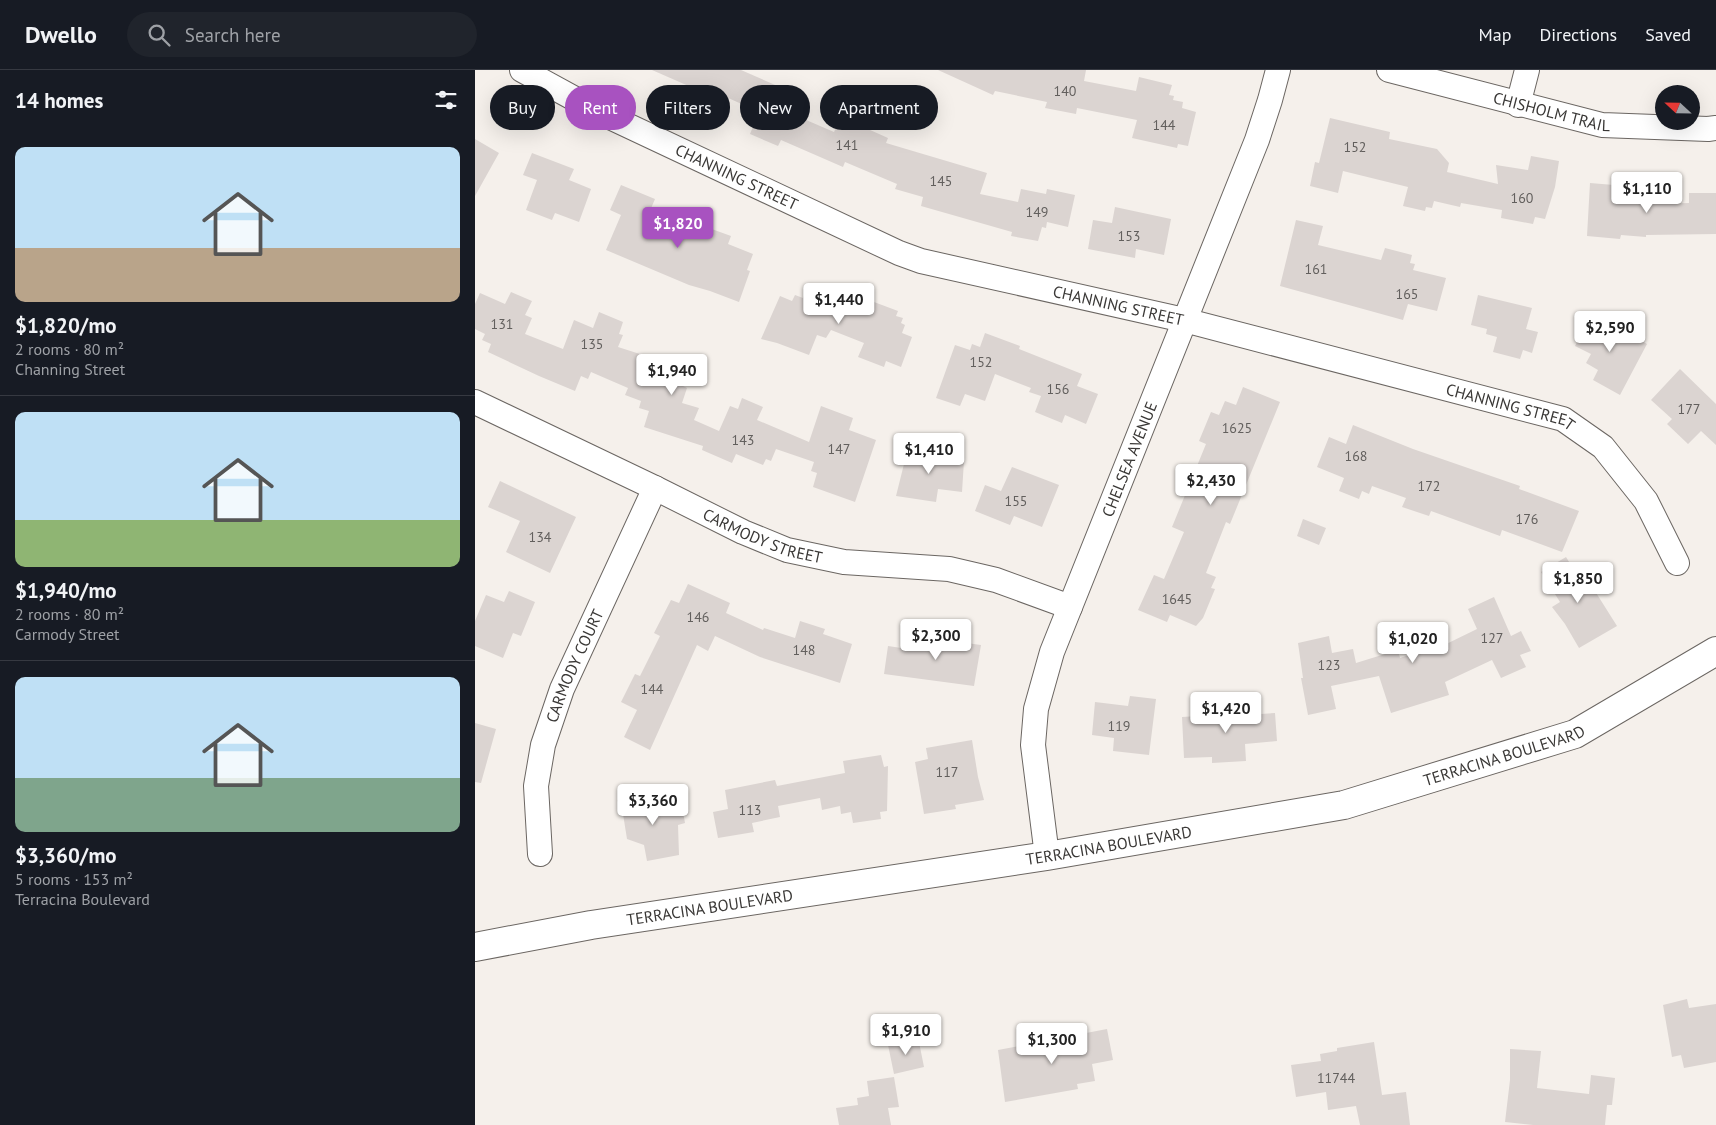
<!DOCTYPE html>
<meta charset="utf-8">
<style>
:root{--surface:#171b24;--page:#20242c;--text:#f1f3f6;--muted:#9ea1a6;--line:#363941;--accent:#a852c0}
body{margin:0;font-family:"PT Sans",sans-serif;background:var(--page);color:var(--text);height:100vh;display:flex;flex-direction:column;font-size:19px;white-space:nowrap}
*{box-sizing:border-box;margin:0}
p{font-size:16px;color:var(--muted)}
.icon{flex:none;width:28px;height:28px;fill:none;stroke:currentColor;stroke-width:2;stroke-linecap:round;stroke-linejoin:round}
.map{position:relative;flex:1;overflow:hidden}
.panel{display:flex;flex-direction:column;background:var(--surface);width:475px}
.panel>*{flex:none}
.hud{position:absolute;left:15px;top:15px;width:475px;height:45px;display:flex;gap:10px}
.needle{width:32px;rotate:292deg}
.controls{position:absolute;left:1180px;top:15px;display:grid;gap:10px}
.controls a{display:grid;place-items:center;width:45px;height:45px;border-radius:50%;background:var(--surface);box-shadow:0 5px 20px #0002;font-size:25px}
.price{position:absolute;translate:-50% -42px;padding:0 11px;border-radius:5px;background:#fff;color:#222;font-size:16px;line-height:32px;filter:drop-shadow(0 1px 2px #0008)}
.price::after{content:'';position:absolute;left:50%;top:30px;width:15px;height:11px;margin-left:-8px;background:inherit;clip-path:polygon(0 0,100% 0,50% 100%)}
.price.on{background:var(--accent);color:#fff}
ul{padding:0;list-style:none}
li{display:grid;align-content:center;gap:10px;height:265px;padding:0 15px}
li+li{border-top:1px solid var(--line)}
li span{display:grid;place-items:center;height:155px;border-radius:10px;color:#555}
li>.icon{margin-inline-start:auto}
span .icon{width:90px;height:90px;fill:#fffc;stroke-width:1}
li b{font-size:21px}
h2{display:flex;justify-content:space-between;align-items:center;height:60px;padding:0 15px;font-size:21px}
.pill{padding:0 18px;border-radius:22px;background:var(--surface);box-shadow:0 5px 20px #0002;font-size:18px;line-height:45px}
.pill.on{background:var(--accent);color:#fff}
header{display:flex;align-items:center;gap:30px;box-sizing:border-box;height:70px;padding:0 25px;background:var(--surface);border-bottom:1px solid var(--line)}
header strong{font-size:24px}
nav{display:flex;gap:28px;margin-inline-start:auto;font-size:18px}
.search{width:350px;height:45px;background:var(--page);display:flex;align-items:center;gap:12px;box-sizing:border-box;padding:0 18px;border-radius:28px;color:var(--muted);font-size:19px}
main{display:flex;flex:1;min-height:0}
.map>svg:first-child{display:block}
.building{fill:#dbd4d1}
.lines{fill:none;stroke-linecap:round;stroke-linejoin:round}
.street-casing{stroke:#6b6662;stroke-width:26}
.secondary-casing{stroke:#6b6662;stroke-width:30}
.street{stroke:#fff;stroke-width:24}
.secondary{stroke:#fff;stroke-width:28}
.labels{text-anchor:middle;stroke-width:4;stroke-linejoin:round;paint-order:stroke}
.number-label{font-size:14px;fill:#625f5d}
.street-label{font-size:16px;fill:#3a3836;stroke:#fffefd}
</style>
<header>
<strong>Dwello</strong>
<div class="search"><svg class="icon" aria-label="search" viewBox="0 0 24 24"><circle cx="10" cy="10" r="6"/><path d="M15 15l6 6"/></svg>Search here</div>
<nav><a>Map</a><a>Directions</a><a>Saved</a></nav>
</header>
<main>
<section class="panel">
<h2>14 homes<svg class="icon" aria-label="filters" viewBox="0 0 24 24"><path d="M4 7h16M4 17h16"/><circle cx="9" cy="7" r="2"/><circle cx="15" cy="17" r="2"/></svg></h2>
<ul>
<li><span style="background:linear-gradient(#bfe0f5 65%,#b9a48a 0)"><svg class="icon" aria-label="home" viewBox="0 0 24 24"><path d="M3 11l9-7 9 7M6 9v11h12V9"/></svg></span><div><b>$1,820/mo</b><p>2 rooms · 80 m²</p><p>Channing Street</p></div></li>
<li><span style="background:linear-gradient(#bfe0f5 70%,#8fb573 0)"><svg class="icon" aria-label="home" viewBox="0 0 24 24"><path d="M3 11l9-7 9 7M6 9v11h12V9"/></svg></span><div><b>$1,940/mo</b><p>2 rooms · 80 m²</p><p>Carmody Street</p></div></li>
<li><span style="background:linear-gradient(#bfe0f5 65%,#7fa58c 0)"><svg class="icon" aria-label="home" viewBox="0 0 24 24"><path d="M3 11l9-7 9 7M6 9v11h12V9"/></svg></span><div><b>$3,360/mo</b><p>5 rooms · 153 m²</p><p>Terracina Boulevard</p></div></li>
</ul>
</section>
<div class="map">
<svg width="1241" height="1055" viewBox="0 0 1241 1055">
<rect width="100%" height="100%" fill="#f5f0eb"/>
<path class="building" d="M177 0H266L323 25 315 43 359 62 366 47 413 68 411 73 512 103 505 124 543 132 546 119 571 124 572 119 600 125 593 157 572 152 571 158 567 157 563 171 536 166 537 162 446 136 448 127 420 119 422 114 370 92 368 97 306 70 303 76 275 64 284 42 227 16 225 21Z
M463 0H611L609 11 661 21 664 7 697 15 694 25 699 26 698 30 708 32 707 38 721 42 713 76 703 74 702 78 657 68 662 50 602 38 601 44 570 38 572 32 520 21 518 25Z
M855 48 915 62 914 69 962 79 974 93 972 102 1023 114 1021 95 1053 100 1056 86 1084 91 1080 117 1070 149 1060 147 1058 154 1026 148 1027 140 986 133 985 137 959 131 957 138 951 137 950 141 928 136 933 117 868 101 863 123 835 116 840 92 844 93Z
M0 69 24 83 0 126Z
M57 83 99 99 94 110 116 119 104 152 80 143 77 150 51 140 62 110 48 105Z
M1115 113 1175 118 1174 134 1214 133V123H1241V164L1171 165V167L1146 165 1145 169 1112 166Z
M146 115 180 129 171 150 214 168 220 153 256 166 253 174 278 184 272 200 275 201 264 232 235 221 214 215 131 180 146 145 135 140Z
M640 137 696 149 689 185 661 179 660 188 613 179 618 150 637 153Z
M821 150 848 156 843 175 906 190 910 178 937 185 935 193 940 194 938 200 971 208 962 241 933 234 928 250 805 216Z
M334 213 389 233 391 229 423 241 421 246 428 248 426 253 430 255 427 263 437 267 426 297 411 291 409 297 383 287 389 273 356 260 351 268 342 265 334 285 302 273 286 269 305 226 317 231 320 225 328 228Z
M36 222 57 231 50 245 57 248 50 264 88 279 99 250 118 258 124 242 148 252 144 264 148 265 143 277 193 293V290L214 297 208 316 212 318 207 333 224 338 219 350 244 361 255 336 263 339 267 328 288 337 282 350 334 372 346 336 378 348 374 360 401 370 380 432 338 417 342 403 336 401 339 392 301 379 296 391 291 389 288 395 261 384 257 393 227 380 228 376 169 357 174 341 164 338 166 331 150 325 153 318 116 302 113 309 106 306 100 321 64 306 13 282 16 274 7 270 10 264 0 259V234L5 223 30 234Z
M1003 225 1057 238 1051 259 1063 262 1057 283 1048 280 1045 289 1018 282 1022 267 1011 264 1012 259 996 255Z
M1117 243 1172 274 1145 325 1118 310 1123 300 1111 293 1116 284 1100 276Z
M510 263 545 276 544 279 607 304 602 316 623 324 611 354 590 345 587 353 560 342 566 326 554 322 556 318 520 304 510 331 490 324 485 336 461 328 480 275 495 280 497 274 505 277Z
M1205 299 1241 334V375L1226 361 1213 374 1192 354 1197 349 1176 330Z
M768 317 805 332 755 454 751 452 731 503 741 507 736 518 740 519 728 548 721 556 695 545 692 552 663 540 679 505 689 509 709 462 697 457 731 374 724 371 736 342 744 345 750 331 761 335Z
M878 355 938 379 1045 416 1044 419 1104 441 1087 482 1027 460 1025 466 956 441 954 446 927 437 931 428 897 416 894 424 887 421 884 429 864 421 869 408 842 397 854 367 871 374Z
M433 378 464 381 461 389 489 391 487 422 463 419 461 432 421 426Z
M537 397 584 415 567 457 539 446 535 455 500 441 510 415 526 421Z
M25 411 101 447 75 503 31 482 45 451 13 437Z
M828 449 851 458 844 475 822 466Z
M1091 487 1107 513 1113 510 1142 556 1104 578 1090 554 1077 537 1085 532 1066 502Z
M213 514 255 533 251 543 288 560 289 558 320 568 325 551 350 559 348 564 377 574 365 613 285 587 240 566 233 581 222 575 175 680 149 667 162 640 146 632 160 604 165 606 185 566 179 563 196 530 204 533Z
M34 521 60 532 46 566 38 563 28 588 0 576V551L11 525 29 532Z
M1019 527 1036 566 1046 561 1056 581 1045 585 1051 597 1026 608 1017 590 970 612 974 625 916 643 904 606 856 616 861 639 833 645 826 608H828L823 573 854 566 857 583 878 579 881 593 923 580 925 588 959 577V580L1002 559 993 539Z
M449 562 478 566 477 571 506 575 499 616 409 604 413 576 446 581Z
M655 626 681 629 674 685 638 681 639 668 617 665 620 632 653 636Z
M770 637 771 645 800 643 802 671 770 674 771 691 737 693V687L709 688 707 647 740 645 739 639Z
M0 653 21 659 6 713 0 712Z
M497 670 503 707 509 730 480 735 481 739 449 744 440 692 453 689 451 678Z
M406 685 409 697 413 696 412 741 405 742 406 749 378 753 376 742 366 744 365 736 347 740 345 728 303 736 305 747 277 753 279 762 243 768 238 742 253 739 250 720 300 710 302 716 370 703 368 691Z
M172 725 174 737 206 731 210 753 203 755 204 785 172 791 169 775 152 769 148 744 142 730Z
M1212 929 1214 938 1241 934V992L1209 998 1206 985 1197 987 1188 935Z
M632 959 638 990 617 994 620 1011 602 1014 603 1019 530 1032 523 980Z
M443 967 449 997 419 1004 413 975Z
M899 972 907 1025 931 1022 935 1055H885L881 1036 853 1040 851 1022 821 1027 816 995 846 991 845 984 862 981V978Z
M1035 979 1066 981 1062 1018 1114 1024 1116 1005 1140 1008 1137 1035H1132L1130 1055H1058L1030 1052 1035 1010Z
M419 1007 424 1037 413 1038 416 1055H364L361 1038 383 1035 382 1028 394 1026 392 1011Z"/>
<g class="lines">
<g class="street-casing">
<g id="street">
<path id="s1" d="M47 0 122 41 424 183 446 191 709 250 1088 349 1128 377 1171 431 1202 493"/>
<path id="s2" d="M914 0 1127 55 1233 59 1241 58"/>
<path d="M1043 35 1052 0"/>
<path id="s3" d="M0 332 180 418 268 462 312 480 369 492 474 499 521 510 595 537"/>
<path id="s4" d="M65 784 61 716 68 675 87 619 180 418"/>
<path id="s5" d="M572 786 558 675 561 639 577 582 782 70 795 30 803 0"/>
</g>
</g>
<g class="secondary-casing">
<g id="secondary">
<path id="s6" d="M0 877 116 855 572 786 869 735 1100 664 1241 581"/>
</g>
</g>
<use href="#street" class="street"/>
<use href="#secondary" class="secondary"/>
</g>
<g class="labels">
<g class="number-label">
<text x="590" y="26">140</text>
<text x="689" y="60">144</text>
<text x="372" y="80">141</text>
<text x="880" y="82">152</text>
<text x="466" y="116">145</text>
<text x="1047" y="133">160</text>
<text x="562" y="147">149</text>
<text x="654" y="171">153</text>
<text x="841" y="204">161</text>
<text x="932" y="229">165</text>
<text x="27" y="259">131</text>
<text x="117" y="279">135</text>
<text x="506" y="297">152</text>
<text x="583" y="324">156</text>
<text x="1214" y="344">177</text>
<text x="762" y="363">1625</text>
<text x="268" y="375">143</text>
<text x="364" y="384">147</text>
<text x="881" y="391">168</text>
<text x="954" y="421">172</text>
<text x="541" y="436">155</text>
<text x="1052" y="454">176</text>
<text x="65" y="472">134</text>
<text x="702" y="534">1645</text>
<text x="223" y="552">146</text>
<text x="1017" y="573">127</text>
<text x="329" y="585">148</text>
<text x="854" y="600">123</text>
<text x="177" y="624">144</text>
<text x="644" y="661">119</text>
<text x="472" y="707">117</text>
<text x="275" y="745">113</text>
<text x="861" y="1013">11744</text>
</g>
<g class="street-label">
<text dy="6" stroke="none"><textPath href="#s2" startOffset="168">CHISHOLM TRAIL</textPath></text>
<text dy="6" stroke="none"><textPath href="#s1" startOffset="240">CHANNING STREET</textPath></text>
<text dy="6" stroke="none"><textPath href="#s1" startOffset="645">CHANNING STREET</textPath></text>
<text dy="6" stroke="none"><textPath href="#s1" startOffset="1050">CHANNING STREET</textPath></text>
<text dy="6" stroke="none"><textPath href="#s5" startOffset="415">CHELSEA AVENUE</textPath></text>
<text dy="6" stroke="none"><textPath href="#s3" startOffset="318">CARMODY STREET</textPath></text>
<text dy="6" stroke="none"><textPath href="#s4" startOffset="195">CARMODY COURT</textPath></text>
<text dy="6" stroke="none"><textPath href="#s6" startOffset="1048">TERRACINA BOULEVARD</textPath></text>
<text dy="6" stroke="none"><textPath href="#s6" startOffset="642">TERRACINA BOULEVARD</textPath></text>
<text dy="6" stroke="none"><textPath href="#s6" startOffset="238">TERRACINA BOULEVARD</textPath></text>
</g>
</g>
</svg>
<div class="controls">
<a><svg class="needle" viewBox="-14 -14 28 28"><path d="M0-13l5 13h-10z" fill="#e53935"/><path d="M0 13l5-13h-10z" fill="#9ea1a6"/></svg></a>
</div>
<b class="price" style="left:1172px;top:144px">$1,110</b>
<b class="price on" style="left:203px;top:179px">$1,820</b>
<b class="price" style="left:364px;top:255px">$1,440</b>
<b class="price" style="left:1135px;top:283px">$2,590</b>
<b class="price" style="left:197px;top:326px">$1,940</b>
<b class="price" style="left:454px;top:405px">$1,410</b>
<b class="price" style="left:736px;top:436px">$2,430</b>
<b class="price" style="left:1103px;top:534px">$1,850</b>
<b class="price" style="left:461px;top:591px">$2,300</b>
<b class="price" style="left:938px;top:594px">$1,020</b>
<b class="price" style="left:751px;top:664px">$1,420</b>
<b class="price" style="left:178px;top:756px">$3,360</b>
<b class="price" style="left:431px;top:986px">$1,910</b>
<b class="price" style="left:577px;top:995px">$1,300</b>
<div class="hud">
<a class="pill">Buy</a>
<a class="pill on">Rent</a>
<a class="pill">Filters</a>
<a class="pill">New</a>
<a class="pill">Apartment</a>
</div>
</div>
</main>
